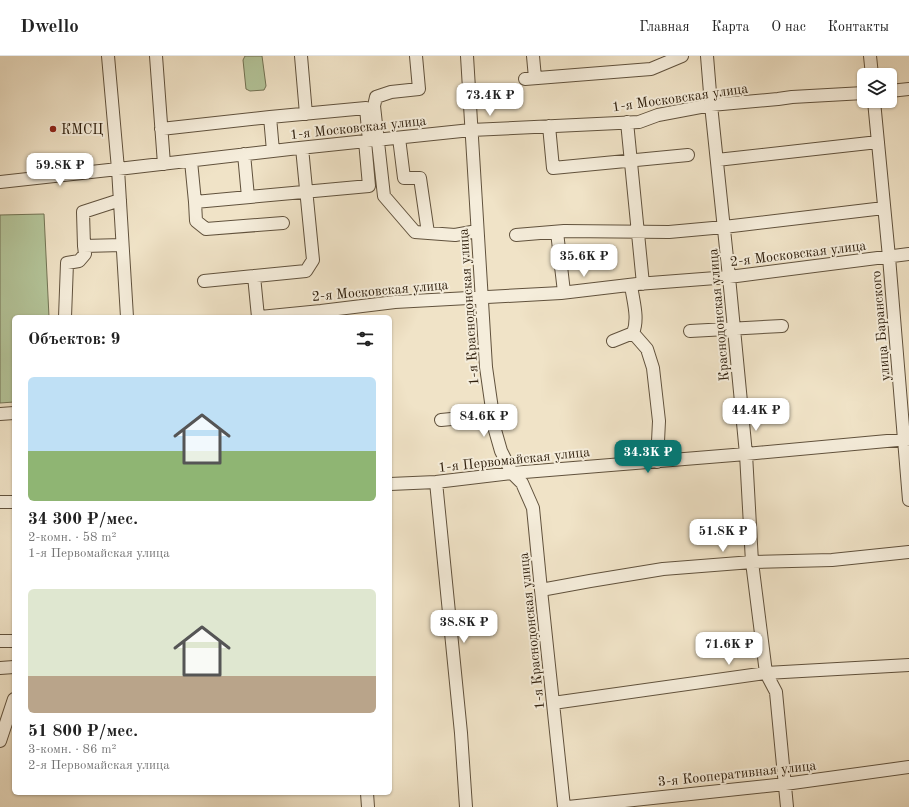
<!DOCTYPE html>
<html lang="ru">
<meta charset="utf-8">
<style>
:root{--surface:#fff;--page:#f2f2f2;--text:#222;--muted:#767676;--line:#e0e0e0;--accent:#0f766e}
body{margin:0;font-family:"Old Standard TT",serif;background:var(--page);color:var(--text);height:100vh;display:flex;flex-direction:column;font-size:15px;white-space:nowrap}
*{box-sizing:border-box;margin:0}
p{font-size:13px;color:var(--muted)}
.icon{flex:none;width:22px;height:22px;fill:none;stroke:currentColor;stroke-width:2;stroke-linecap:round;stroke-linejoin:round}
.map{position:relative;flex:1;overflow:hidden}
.drawer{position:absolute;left:12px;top:259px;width:380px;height:480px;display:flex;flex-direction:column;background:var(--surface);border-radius:6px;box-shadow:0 1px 3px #0004}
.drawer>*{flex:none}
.tools{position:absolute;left:857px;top:12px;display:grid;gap:8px}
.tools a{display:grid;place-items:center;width:40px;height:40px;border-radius:6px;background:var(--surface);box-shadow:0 1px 3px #0004;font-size:20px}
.price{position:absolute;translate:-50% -34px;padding:0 9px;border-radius:8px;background:#fff;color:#222;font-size:13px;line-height:26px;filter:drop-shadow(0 1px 2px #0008)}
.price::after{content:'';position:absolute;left:50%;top:24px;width:12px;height:9px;margin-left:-6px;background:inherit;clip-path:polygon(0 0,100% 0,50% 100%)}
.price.on{background:var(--accent);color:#fff}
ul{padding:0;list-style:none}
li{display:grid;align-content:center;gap:8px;height:212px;padding:0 16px}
li span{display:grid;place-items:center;height:124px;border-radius:6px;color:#555}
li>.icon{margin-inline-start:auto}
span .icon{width:72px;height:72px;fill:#fffc;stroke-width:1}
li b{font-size:17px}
h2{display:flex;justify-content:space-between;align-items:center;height:48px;padding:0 16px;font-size:17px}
header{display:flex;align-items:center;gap:24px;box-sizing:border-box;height:56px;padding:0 20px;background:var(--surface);border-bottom:1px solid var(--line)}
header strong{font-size:19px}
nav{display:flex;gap:22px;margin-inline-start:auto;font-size:14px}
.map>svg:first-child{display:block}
.grass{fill:#b4c59a;stroke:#727354}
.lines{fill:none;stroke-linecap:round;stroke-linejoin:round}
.minor-casing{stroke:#61523d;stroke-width:14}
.minor{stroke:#f5eddb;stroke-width:12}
.poi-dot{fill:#8f2418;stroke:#f5eddb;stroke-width:1.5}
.labels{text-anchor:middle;stroke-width:4;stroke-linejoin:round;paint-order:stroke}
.street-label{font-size:14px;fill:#31210f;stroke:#f5eddb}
.poi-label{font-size:14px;fill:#31210f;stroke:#f5eddb;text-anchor:start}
</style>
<header>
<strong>Dwello</strong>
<nav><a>Главная</a><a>Карта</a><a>О нас</a><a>Контакты</a></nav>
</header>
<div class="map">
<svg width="909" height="751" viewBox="0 0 909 751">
<rect width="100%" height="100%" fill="#f0e3c7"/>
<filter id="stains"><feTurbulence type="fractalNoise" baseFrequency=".005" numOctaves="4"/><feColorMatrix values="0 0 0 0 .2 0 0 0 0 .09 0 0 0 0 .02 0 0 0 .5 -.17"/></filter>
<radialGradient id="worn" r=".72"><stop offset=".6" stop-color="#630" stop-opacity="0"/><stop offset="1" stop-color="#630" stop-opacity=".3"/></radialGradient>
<path class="grass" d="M245 0H262L266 30 264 34 250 35 246 33 243 4Z
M44 158 49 261H14V346L0 347V159Z"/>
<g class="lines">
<g class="minor-casing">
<path id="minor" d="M108 0 118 113 127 261
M156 0 164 108
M301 0 306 58
M416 0 419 33 391 36 376 41 374 50 384 140 415 176 455 179 477 175
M467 0 486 311 495 374 501 395 512 417 522 427 533 452 541 534 564 751
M533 0 535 22
M707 0 711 49 729 221 746 398 752 506 766 617 776 636 787 751
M870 0 872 19
M525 23 651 13 682 0
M890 35 909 33
M874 45 889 201 909 444
M270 61 366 52 369 85
M627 66 643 228
M549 70 553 112 688 99
M161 73 270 61 273 95
M399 82 404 122H420L428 177
M244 98 248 141
M717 104 878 86
M191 105 195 146 369 130 365 85
M0 126 118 113 290 93 471 74 639 66 658 59 711 49 778 43 792 41 864 37
M195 146 196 165 206 173 283 167
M557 176 564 236
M516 179 564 175 669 176 724 171 884 152
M84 190 83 156 120 144
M254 220 258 261
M204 225 306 215 313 204 302 92
M631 229C633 245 639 262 633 277
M65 261 67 207 79 205 85 198 84 190 122 189
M260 261 321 255 395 246 561 237 637 228 729 221 909 198
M690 275 782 270
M613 285 633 277 647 293 653 312 659 365 657 406
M0 358 14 357
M441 364 492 359
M436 426 461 677 466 751
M390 428 436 426 512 417 746 398 909 383
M0 446H14
M541 534 590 525 663 513 752 506 832 504 909 496
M0 585H14
M0 612 14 611
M553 647 766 617 909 609
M0 685 14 643
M367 737 368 751
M568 751 785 728 909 711"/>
</g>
<use href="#minor" class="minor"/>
</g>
<circle class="poi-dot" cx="53" cy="73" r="4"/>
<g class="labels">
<g class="street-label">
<text transform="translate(680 41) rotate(-8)" y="5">1-я Московская улица</text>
<text transform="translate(358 71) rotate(-6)" y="5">1-я Московская улица</text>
<text transform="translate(798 197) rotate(-7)" y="5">2-я Московская улица</text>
<text transform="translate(380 234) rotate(-5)" y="5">2-я Московская улица</text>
<text transform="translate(468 251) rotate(-94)" y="5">1-я Краснодонская улица</text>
<text transform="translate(718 259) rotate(-95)" y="5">Краснодонская улица</text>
<text transform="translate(880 270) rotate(-95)" y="5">улица Баранского</text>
<text transform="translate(514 403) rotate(-6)" y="5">1-я Первомайская улица</text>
<text transform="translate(531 575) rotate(-96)" y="5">1-я Краснодонская улица</text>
<text transform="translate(737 717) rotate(-6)" y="5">3-я Кооперативная улица</text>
</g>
<g class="poi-label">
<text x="61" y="78">КМСЦ</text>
</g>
</g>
<rect width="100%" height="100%" filter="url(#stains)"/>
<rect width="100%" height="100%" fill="url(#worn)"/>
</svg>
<div class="tools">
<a><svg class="icon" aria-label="layers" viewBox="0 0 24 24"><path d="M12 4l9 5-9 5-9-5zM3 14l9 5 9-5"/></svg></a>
</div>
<b class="price" style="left:490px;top:61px">73.4K ₽</b>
<b class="price" style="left:60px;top:131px">59.8K ₽</b>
<b class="price" style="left:584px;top:222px">35.6K ₽</b>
<b class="price" style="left:756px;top:376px">44.4K ₽</b>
<b class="price" style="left:484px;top:382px">84.6K ₽</b>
<b class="price on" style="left:648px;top:418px">34.3K ₽</b>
<b class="price" style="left:723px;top:497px">51.8K ₽</b>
<b class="price" style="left:464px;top:588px">38.8K ₽</b>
<b class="price" style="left:729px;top:610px">71.6K ₽</b>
<section class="drawer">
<h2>Объектов: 9<svg class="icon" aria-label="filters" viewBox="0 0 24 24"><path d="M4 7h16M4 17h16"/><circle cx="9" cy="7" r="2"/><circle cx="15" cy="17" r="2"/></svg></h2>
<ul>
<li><span style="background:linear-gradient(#bfe0f5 60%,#8fb573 0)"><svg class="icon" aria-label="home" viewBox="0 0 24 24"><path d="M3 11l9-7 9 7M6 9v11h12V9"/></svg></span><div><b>34 300 ₽/мес.</b><p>2-комн. · 58 m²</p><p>1-я Первомайская улица</p></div></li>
<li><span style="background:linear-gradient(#dfe7d0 70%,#b9a48a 0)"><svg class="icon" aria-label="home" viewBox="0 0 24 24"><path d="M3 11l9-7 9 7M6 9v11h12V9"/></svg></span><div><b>51 800 ₽/мес.</b><p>3-комн. · 86 m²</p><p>2-я Первомайская улица</p></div></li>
</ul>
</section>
</div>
